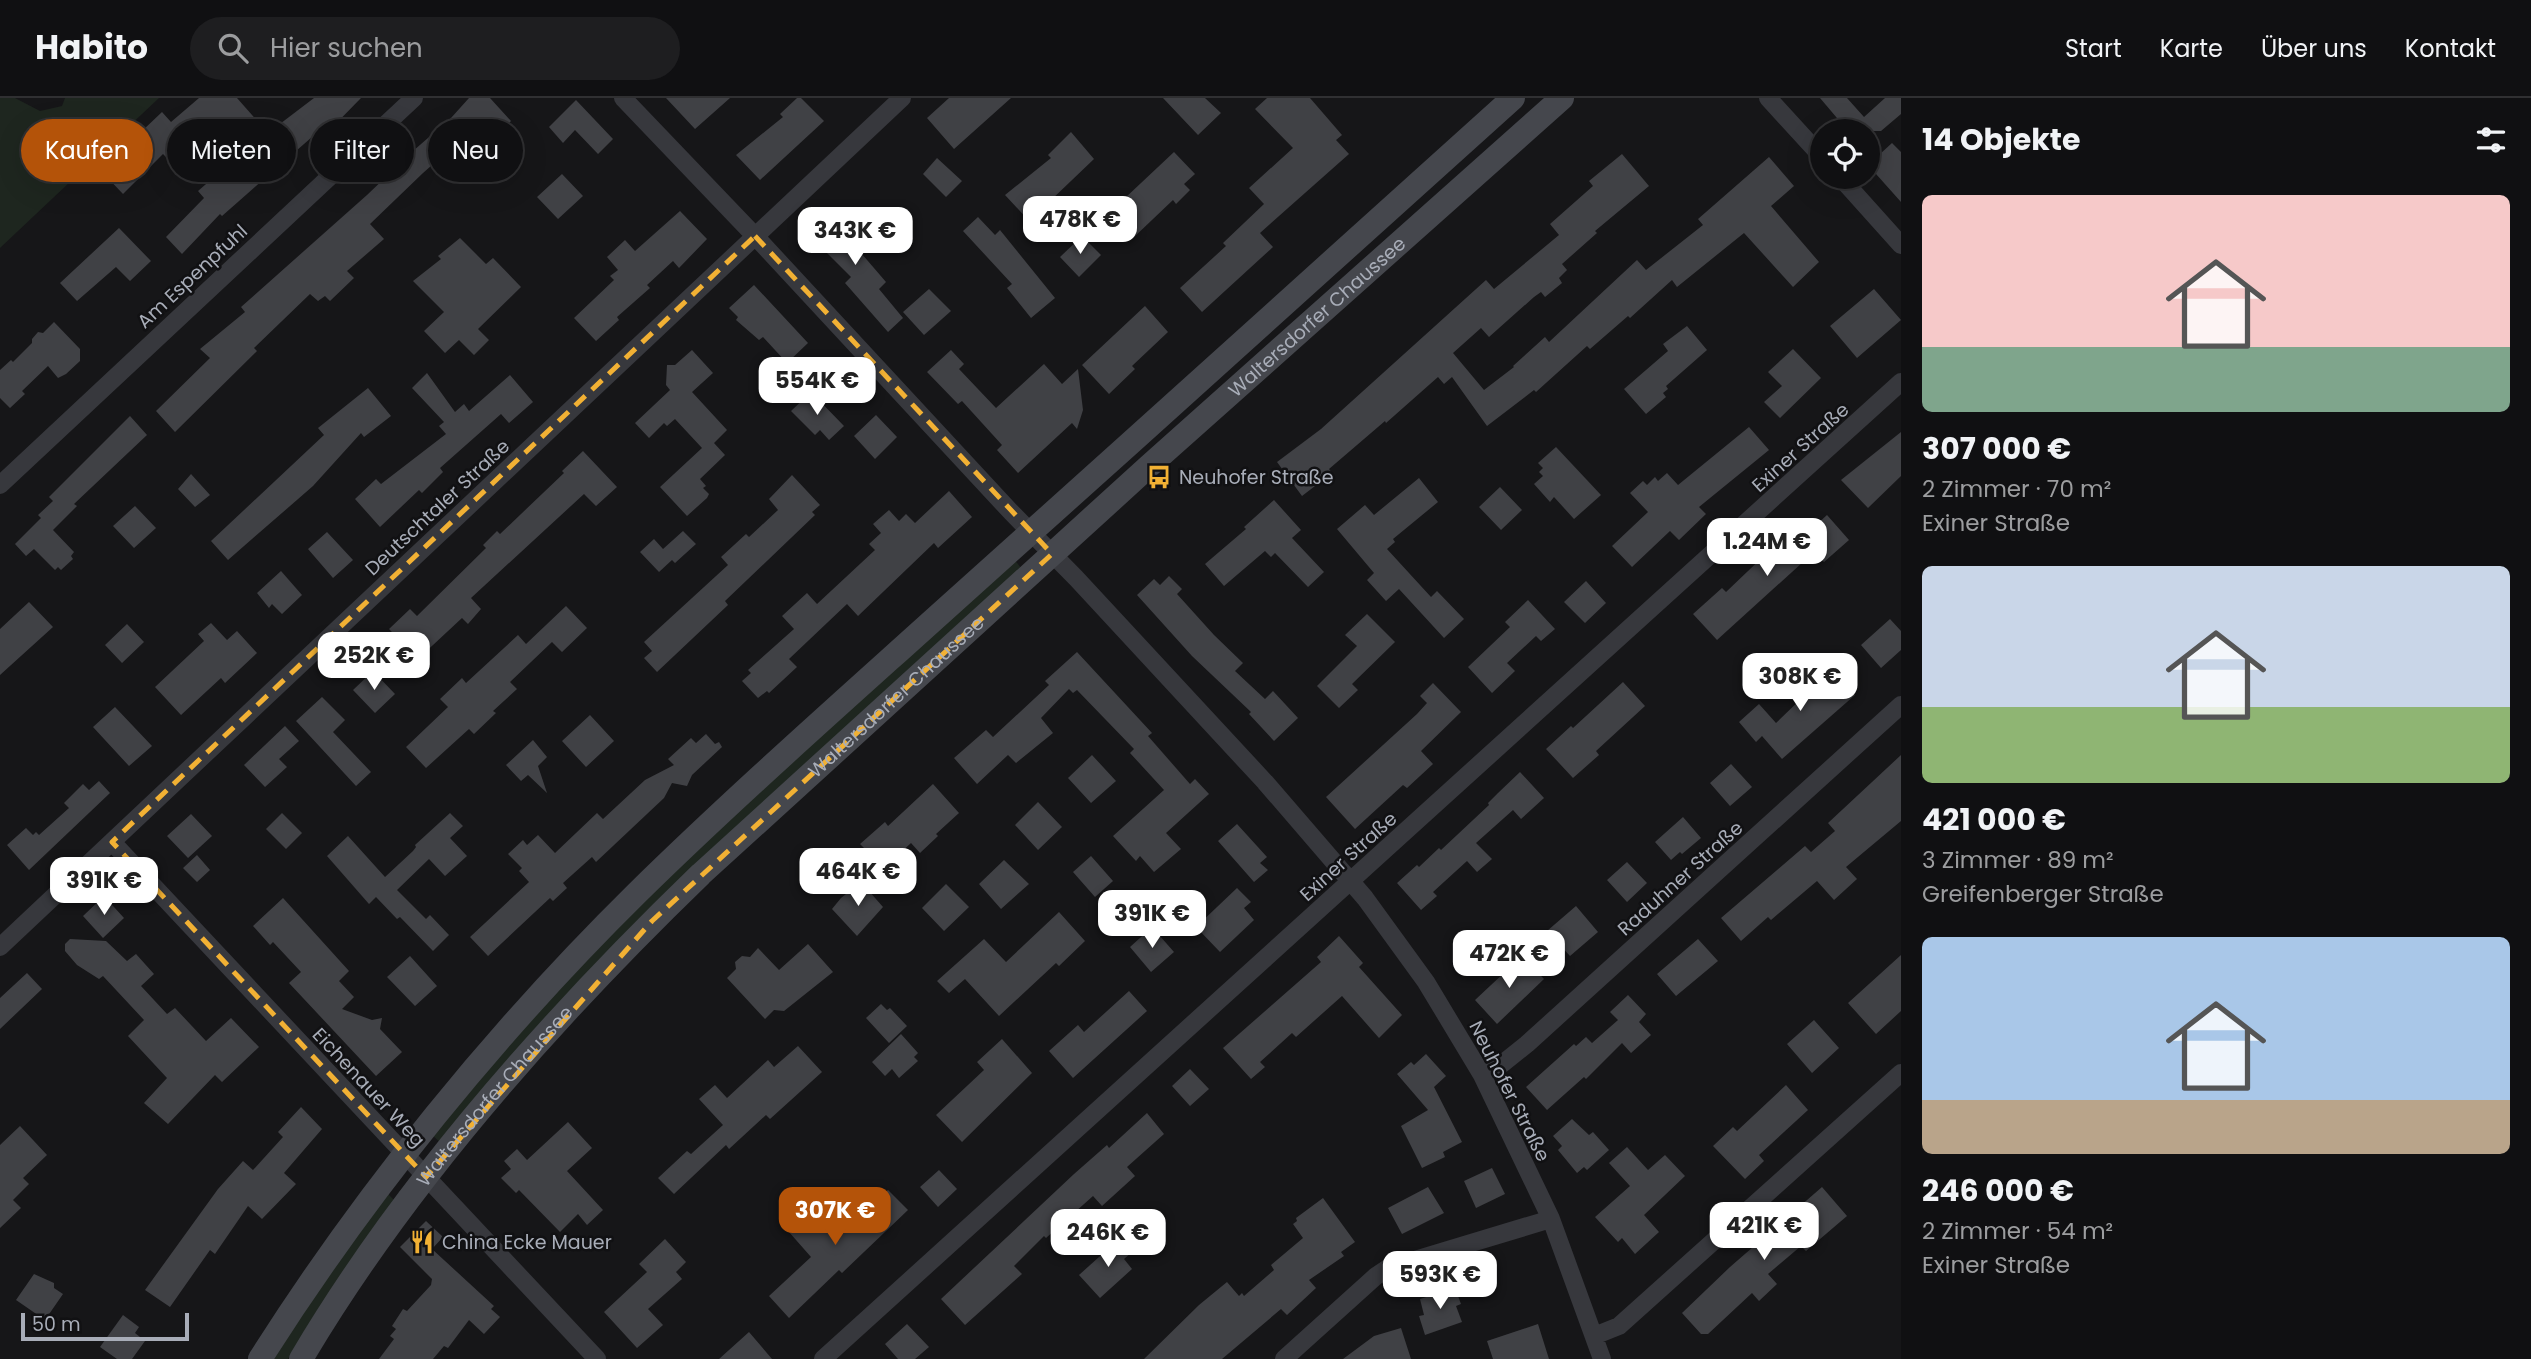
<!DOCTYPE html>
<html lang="de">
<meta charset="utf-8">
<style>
:root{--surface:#101012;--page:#1e1e20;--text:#f1f3f6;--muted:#9c9d9f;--line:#303032;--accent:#b45309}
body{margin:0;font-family:Poppins,sans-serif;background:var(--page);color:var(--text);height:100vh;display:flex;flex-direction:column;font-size:26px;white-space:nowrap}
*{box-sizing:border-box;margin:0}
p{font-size:23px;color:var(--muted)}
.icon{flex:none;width:38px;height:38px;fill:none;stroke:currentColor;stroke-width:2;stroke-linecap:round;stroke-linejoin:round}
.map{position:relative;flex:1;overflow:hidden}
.side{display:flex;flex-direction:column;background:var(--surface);width:630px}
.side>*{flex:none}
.hud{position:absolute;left:21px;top:21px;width:665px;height:63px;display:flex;gap:14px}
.tools{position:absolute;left:1810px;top:21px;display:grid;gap:14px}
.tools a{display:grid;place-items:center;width:70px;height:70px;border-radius:50%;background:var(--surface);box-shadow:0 7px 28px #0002,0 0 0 2px var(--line);font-size:35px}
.scale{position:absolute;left:21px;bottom:18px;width:168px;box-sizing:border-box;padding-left:7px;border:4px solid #a8adb8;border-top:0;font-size:19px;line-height:24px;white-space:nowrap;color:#a8adb8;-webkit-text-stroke:5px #111113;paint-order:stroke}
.price{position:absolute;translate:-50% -60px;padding:0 16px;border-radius:14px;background:#fff;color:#222;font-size:23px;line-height:46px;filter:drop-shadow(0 2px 4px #0008)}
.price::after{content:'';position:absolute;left:50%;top:42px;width:21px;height:16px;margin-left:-10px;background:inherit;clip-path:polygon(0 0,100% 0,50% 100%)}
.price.on{background:var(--accent);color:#fff}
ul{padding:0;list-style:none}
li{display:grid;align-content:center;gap:14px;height:371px;padding:0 21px}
li span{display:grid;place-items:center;height:217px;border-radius:10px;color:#555}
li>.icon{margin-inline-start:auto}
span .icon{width:126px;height:126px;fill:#fffc;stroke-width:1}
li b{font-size:30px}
h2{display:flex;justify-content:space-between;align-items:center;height:84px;padding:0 21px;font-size:30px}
.chip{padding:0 24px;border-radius:32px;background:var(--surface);box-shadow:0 7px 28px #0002,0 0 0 2px var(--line);font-size:24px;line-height:63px}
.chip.on{background:var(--accent);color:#fff}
header{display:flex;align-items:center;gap:42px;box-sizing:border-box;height:98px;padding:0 35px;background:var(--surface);border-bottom:2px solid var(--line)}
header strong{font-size:33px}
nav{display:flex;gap:38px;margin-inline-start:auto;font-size:24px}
.search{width:490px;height:63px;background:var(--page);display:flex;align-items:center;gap:18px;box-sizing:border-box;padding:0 24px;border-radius:38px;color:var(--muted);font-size:26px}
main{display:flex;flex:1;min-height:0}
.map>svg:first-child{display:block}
.green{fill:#1e261f}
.building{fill:#404145}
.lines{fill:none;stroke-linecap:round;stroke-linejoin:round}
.minor{stroke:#37383d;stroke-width:18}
.secondary{stroke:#45474d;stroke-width:24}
.marked{fill:none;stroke:#f2b134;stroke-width:5;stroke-dasharray:14 9;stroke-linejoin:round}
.labels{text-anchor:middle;stroke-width:5;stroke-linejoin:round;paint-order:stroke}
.street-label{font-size:19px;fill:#a8adb8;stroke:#111113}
.poi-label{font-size:19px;fill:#a8adb8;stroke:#111113;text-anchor:start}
</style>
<header>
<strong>Habito</strong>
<div class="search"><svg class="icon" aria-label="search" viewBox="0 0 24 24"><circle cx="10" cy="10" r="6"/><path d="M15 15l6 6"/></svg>Hier suchen</div>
<nav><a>Start</a><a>Karte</a><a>Über uns</a><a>Kontakt</a></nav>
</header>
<main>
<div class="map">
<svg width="1901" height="1261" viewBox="0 0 1901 1261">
<rect width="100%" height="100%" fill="#161618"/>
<path class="green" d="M0 0H15L40 13 62 8 65 0H159L0 150Z
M1014 461 1021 470 440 1044 433 1038C485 975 537 913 593 855 727 717 873 591 1014 461Z
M388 1096 394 1102 316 1214 288 1261H273L336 1166Z"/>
<path class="building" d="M199 0H237L268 35 314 0H361L317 45 312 39 247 96 222 118 220 116 182 156 166 139 204 100 198 93 236 60 206 24 168 61 163 56 123 96 104 76 145 37 142 33 162 14 171 24Z
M469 0H490L511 23 491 44 476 28 423 75 370 126 384 141 347 173 354 180 330 203 325 198 318 203 310 196 254 250 257 253 175 334 156 313 210 260 200 251 245 214 241 209 367 97 413 53 451 20Z
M666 0H730L695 31Z
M797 0H801L824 23 760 82 736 57 783 19 780 16Z
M949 0H1011L954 51 927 20Z
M1163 0H1205L1221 15 1198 37Z
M1267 0H1310L1342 37 1336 42 1349 56 1260 135 1273 149 1202 214 1180 190 1226 148 1223 145 1264 106 1249 90 1293 50 1255 11Z
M1820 0H1847L1864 19 1885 0H1901V16L1881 33H1848Z
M576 2 613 41 598 56 575 32 563 45 549 29Z
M1071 34 1094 61 1049 104 1051 106 1031 125 1005 97 1051 60 1048 57Z
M1892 45 1901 54V104L1868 67Z
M1174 54 1195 76 1184 86 1190 92 1176 106 1173 102 1132 141 1108 116Z
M1622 56 1649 88 1595 133 1597 135 1562 166 1567 172 1559 180 1562 185 1545 199 1541 194 1534 199 1489 239 1481 230 1453 255 1484 292 1514 269 1513 268 1545 239 1549 244 1637 162 1646 172 1703 127 1698 121 1769 59 1794 88 1771 108 1819 164 1793 189 1744 135 1677 189 1672 182 1630 220 1628 218 1590 251 1587 248 1536 294 1534 292 1487 328 1452 279 1444 286 1438 279 1386 325 1385 323 1329 371 1332 375 1302 398 1277 364 1321 331 1486 182 1494 191 1559 137 1550 126 1593 88 1589 83Z
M937 60 962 83 946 99 923 76Z
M562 76 583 98 558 121 537 99Z
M832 110 856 136 849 141 886 184 879 191 903 220 888 234 845 185 851 179 806 134Z
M680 113 707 141 679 170 673 163 647 187 650 190 617 219 619 222 596 243 574 220 614 182 610 178 618 172 607 159 625 142 635 153Z
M978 119 995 137 1000 132 1055 200 1031 220 1007 190 1012 186 963 133Z
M119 130 151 163 130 183 116 169 77 203 60 185Z
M1082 138 1101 157 1079 179 1060 159Z
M460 140 486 166 493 160 521 189 478 231 489 242 474 257 459 242 445 255 424 233 444 214 413 183 441 161 438 158Z
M754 187 808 245 787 265 763 239 759 242 736 222 738 219 729 210Z
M929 191 951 213 924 237 903 214Z
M1874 191 1901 222 1857 260 1830 228Z
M1145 208 1168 234 1132 268 1135 271 1109 296 1082 267Z
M54 224 80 251V263L66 276 58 280 48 268 22 293 25 296 10 310 0 300V272L11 262 13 264 32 245V241L38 234 43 235Z
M1687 228 1707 252 1666 288 1668 291 1663 295 1666 299 1646 316 1624 291 1668 253 1663 246Z
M1793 251 1821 280 1780 320 1764 304 1782 288 1768 274Z
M692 252 713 275 692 294 727 332 714 345 725 357 700 381 706 388 703 390 709 396 707 400 687 418 660 389 702 350 675 321 667 328 664 325 649 340 635 325 670 292 666 287 667 267H675Z
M951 252 964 266 959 271 996 310 1044 266 1062 286 1078 271 1083 312 1077 331 1072 325 1018 375 997 352 1002 347 962 303 958 306 927 274Z
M427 275 455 314 464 306 469 313 510 277 533 304 509 325 501 316 440 370 443 374 422 395 419 392 380 429 355 401 376 381 381 386 446 336 439 328 444 324 412 290Z
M368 290 391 318 364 339 361 335 313 388 228 462 211 443 324 337 318 330Z
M811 294 844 328 829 342 820 332 815 337 791 313Z
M876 317 897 339 875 361 854 338Z
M130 318 147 337 74 406 77 408 53 432 74 454 71 458 73 461 61 472 58 469 55 472 34 451 26 458 15 446 41 420 38 417 53 403 49 399Z
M1749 329 1769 352 1699 409 1706 416 1679 442 1670 433 1632 469 1612 448 1648 414 1630 395 1643 383 1647 387 1655 379 1658 383 1667 375 1678 387Z
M1901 334V378L1868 410 1841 382Z
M1556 349 1601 397 1574 421 1554 399 1550 404 1534 386 1543 378 1539 374 1543 370 1538 365Z
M583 353 617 389 596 408 584 396 471 500 481 511 468 526 462 520 418 561 389 531 410 511 417 518 486 450 483 447 497 433 500 436 564 375 562 373Z
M191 376 210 397 195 409 178 391Z
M792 377 820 407 812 414 815 417 725 503 728 507 657 574 644 560 652 553 644 544 728 467 721 459 746 436 749 439 778 412 769 401Z
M1419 380 1438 404 1393 441 1395 444 1387 451 1431 499 1437 493 1464 521 1444 540 1399 491 1386 503 1367 482 1374 475 1337 431 1365 407 1374 417Z
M1500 389 1522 412 1501 432 1479 409Z
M949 393 972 419 938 450 934 445 858 518 847 506 789 561 797 569 769 595 767 593 758 600 742 583 751 575 748 572 794 531 782 518 807 495 817 506 875 452 869 446 881 435 873 426 889 412 899 423 906 416 915 425Z
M1274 402 1301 432 1292 440 1324 474 1308 489 1275 455 1271 459 1265 453 1224 488 1205 466 1246 431 1244 429Z
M135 408 156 430 134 450 113 428Z
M1827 417 1849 442 1824 464 1814 454 1717 542 1693 516 1722 490 1726 494 1770 452 1779 461Z
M683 433 696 446 675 465 672 462 659 474 640 454 654 441 663 451Z
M327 434 353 462 333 480 308 451Z
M281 473 302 497 282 516 272 506 269 510 257 495Z
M1169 478 1182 491 1177 496 1214 537 1243 565 1235 573 1265 601 1273 593 1298 620 1274 643 1249 616 1251 614 1192 558 1137 497 1154 481 1160 487Z
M1586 483 1606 505 1585 525 1564 504Z
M1528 502 1555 531 1541 543 1536 538 1507 565 1515 573 1492 595 1468 569 1510 529 1505 524Z
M29 504 53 529 0 577V531Z
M566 508 587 530 562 554 552 544 510 584 517 591 493 613 496 615 474 636 469 631 426 670 406 649 448 609 440 601 462 580 466 585 518 537 526 546Z
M1367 516 1395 544 1352 586 1358 592 1339 610 1317 588 1357 548 1345 537Z
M1890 521 1901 533V552L1881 570 1861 547Z
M211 525 227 542 237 533 257 555 225 585 221 580 181 617 155 589 204 543 198 536Z
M127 526 144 544 122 565 105 547Z
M1077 554 1152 635 1148 638 1190 686 1195 681 1209 696 1166 735 1181 751 1154 774 1140 758 1136 763 1113 738 1164 692 1130 655 1134 651 1077 592 1073 595 1069 591 1041 620 1053 635 1016 665 1008 657 977 686 954 660 986 632 993 639 1049 587 1045 583Z
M1826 566 1855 597 1782 661 1762 638 1756 644 1739 624 1759 606 1776 625 1804 598 1798 591Z
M373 573 395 596 375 615 353 592Z
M1623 584 1645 608 1596 653 1599 657 1573 680 1546 651 1571 628 1573 630Z
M1433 585 1461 614 1421 653 1433 666 1407 690 1403 687 1355 731 1326 699 1417 616 1427 605 1420 598Z
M322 599 345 622 333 634 371 674 356 688 296 623Z
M115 609 152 648 129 668 93 629Z
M590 617 614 643 586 669 562 643Z
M285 628 299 643 279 661 287 669 265 689 244 667Z
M706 636 715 646 719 644 722 649 692 677 687 688 672 685 664 700 596 764 592 759 563 785 567 790 553 803 550 800 488 858 470 839 529 784 519 773 522 770 508 756 523 742 527 747 538 737 555 755 597 715 603 721 645 682 674 667 668 661 691 640 696 645Z
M533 642 547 659 538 668 547 695 528 677 521 683 506 667Z
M1092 657 1116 683 1091 705 1068 680Z
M1901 657V723L1846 769 1857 781 1834 802 1817 783 1771 822 1768 819 1741 843 1721 820 1805 748 1811 754 1835 733 1828 725Z
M1731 666 1752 689 1730 708 1710 685Z
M1520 674 1544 700 1521 721 1513 712 1476 745 1492 761 1477 774 1467 763 1433 794 1437 798 1421 812 1397 785 1417 767 1419 769 1439 750 1441 752 1489 707 1488 705 1498 695Z
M99 683 110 695 29 772 7 747 26 730 33 737 36 734 39 737 69 710 64 705 83 686 89 692Z
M933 686 959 715 936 736 938 738 920 755 911 745 884 770 860 746 885 724 888 728Z
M1038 704 1062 729 1038 752 1015 727Z
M282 715 302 735 286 751 266 731Z
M450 715 463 728 450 740 467 758 445 778 429 761 397 792 426 821 430 817 449 837 433 853 400 819 397 821 376 799 369 806 327 758 348 738 385 779 413 753 416 749 415 747Z
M191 716 212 738 188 760 167 738Z
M1683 719 1701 740 1682 756 1680 754 1671 762 1655 744Z
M1237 726 1267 759 1260 765 1268 772 1254 784 1218 743Z
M197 757 210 772 197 784 183 770Z
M1091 758 1113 783 1095 799 1073 774Z
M1004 762 1029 786 1001 811 979 786Z
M1627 764 1647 785 1627 804 1607 782Z
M861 784 883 809 857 838 832 811 841 800Z
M946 786 969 809 944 833 922 810Z
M1237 790 1251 804 1244 810 1254 822 1220 854 1196 829Z
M104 798 124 820 103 840 83 818Z
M283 800 349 873 339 883 354 899 342 911 372 922 382 920 380 931 402 954 376 978 289 885 301 874 273 844 270 847 253 828Z
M1576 808 1598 834 1570 858 1547 833Z
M1059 814 1085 843 1059 868 1056 865 999 918 965 881 949 895 937 883 984 841 1006 864Z
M1152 829 1174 854 1151 874 1130 849Z
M1339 838 1363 865 1359 869 1402 917 1379 940 1342 898 1296 939 1292 935 1260 964 1265 969 1251 981 1223 950 1321 864 1317 859Z
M70 841 106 843 127 863 136 856 154 876 141 888 167 916 175 910 206 943 231 920 259 949 222 984 215 977 168 1026 144 1005 167 980 128 938 144 922 103 878 99 881 77 867 65 853V846Z
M1698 841 1718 863 1676 898 1657 876Z
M808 846 833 874 784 913 774 912 765 921 727 880 736 871 735 864 742 858 750 859 758 850 779 872Z
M1901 857V913L1876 936 1848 905Z
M410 858 437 888 415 908 387 879Z
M1522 858 1544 881 1497 926 1475 902Z
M27 875 42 891 0 931V900Z
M1129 893 1147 913 1073 980 1049 953 1078 927 1084 934Z
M1628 897 1646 916 1639 924 1651 937 1631 955 1622 945 1586 981 1584 979 1547 1012 1526 989 1574 946 1576 948 1586 939 1592 945 1618 922 1610 914Z
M881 906 887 912 890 910 907 928 889 945 866 920Z
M1814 922 1839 950 1812 975 1787 946Z
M901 936 918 955 914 959 918 963 899 980 892 971 885 978 872 964Z
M1002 941 1032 975 962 1044 936 1017 984 972 977 964Z
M798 948 822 974 770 1021 766 1017 729 1051 726 1047 674 1096 658 1080 687 1053 691 1056 723 1027 699 1001 715 987 727 1000 768 962 774 969Z
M1426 956 1446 978 1434 989 1462 1044 1443 1054 1445 1059 1422 1070 1401 1028 1428 1012 1397 976 1411 964 1414 967Z
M1190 971 1209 991 1190 1008 1172 988Z
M1786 987 1808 1012 1759 1057 1764 1063 1745 1081 1713 1048 1733 1029 1737 1033Z
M301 1009 322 1031 284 1075 296 1086 262 1121 248 1108 215 1156 210 1152 170 1209 145 1192 218 1091 243 1063 253 1072 283 1039 278 1034Z
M1147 1015 1164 1036 1127 1069 1135 1078 1102 1108 1093 1098 1046 1140 1044 1138 1014 1168 1022 1176 965 1227 941 1201 1074 1076 1107 1047 1109 1050Z
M1572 1021 1589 1037 1593 1034 1609 1052 1587 1072 1584 1069 1577 1075 1558 1052 1562 1048 1553 1038Z
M568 1024 592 1050 567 1073 603 1112 587 1127 578 1116 560 1134 519 1092 516 1095 501 1080 511 1071 504 1063 517 1051 527 1062Z
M20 1028 47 1057 23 1080 29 1086 13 1102 21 1110 0 1130V1047Z
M1627 1049 1648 1072 1665 1057 1685 1078 1644 1117 1659 1134 1635 1156 1622 1140 1618 1144 1595 1119 1630 1088 1609 1065Z
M1492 1070 1505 1096 1476 1110 1464 1083Z
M939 1072 957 1091 938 1109 920 1089Z
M1428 1089 1444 1115 1402 1136 1388 1110Z
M1822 1089 1847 1118 1806 1153 1801 1148 1768 1176 1777 1186 1759 1203 1752 1195 1708 1236H1701L1682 1215 1730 1169Z
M877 1092 882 1097 888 1092 908 1112 842 1175 839 1172 789 1220 769 1198 811 1159 789 1134 815 1110 833 1130 837 1128Z
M1323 1100 1355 1144 1341 1154 1344 1158 1309 1182 1316 1190 1287 1217 1281 1211 1222 1261H1144L1199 1207 1227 1184 1239 1198 1242 1195 1244 1198 1274 1172 1271 1167 1303 1140 1293 1126 1297 1123 1296 1120Z
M426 1123 443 1139 432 1151 494 1208 491 1211 500 1219 484 1236 469 1222 448 1250 444 1248 433 1261H379L394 1241 390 1238 396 1231 392 1228 403 1211 407 1213 431 1187 432 1181 400 1149Z
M665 1141 686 1164 676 1174 682 1181 648 1211 663 1227 637 1250 604 1214 647 1174 639 1166Z
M1119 1141 1132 1154 1124 1161 1132 1171 1100 1200 1079 1177Z
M34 1176 54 1185V1190L63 1196 45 1222 16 1202Z
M1455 1190 1461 1206 1456 1208 1462 1224 1425 1237 1419 1218 1424 1217 1420 1201Z
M123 1217 139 1229 135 1235 145 1243 132 1261H117L100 1249Z
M907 1226 929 1249 915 1261H898L885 1246Z
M1538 1226 1549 1261H1493L1487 1243Z
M1401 1230 1411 1261H1343L1374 1238Z
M749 1234 772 1261H719Z"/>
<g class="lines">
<path class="minor" d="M623 0 755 138 1011 414 1076 480 1265 684 1365 800 1426 884 1482 977 1551 1121 1602 1261
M1768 0 1822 59
M1840 79 1901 147
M0 387 414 0
M112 744 597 1261
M0 849 902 0
M1482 977 1502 966 1527 946 1901 607
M1594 1238 1619 1228 1901 975
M823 1261 1901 284
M1284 1261 1376 1178 1388 1170 1551 1121"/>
<g class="secondary">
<path d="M260 1261C365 1095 497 933 637 795 735 699 838 608 940 516 1131 344 1323 173 1513 0"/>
<path id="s1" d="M301 1261C405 1085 554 918 701 776L1149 368 1562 0"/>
</g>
</g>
<path class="marked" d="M755 138 1052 456 652 823 426 1079 112 744Z"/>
<defs>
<g id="bus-bare" transform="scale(1.89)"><path d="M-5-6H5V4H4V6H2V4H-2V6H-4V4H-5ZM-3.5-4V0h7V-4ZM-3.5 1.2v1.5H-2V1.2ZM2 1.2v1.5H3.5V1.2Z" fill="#f2b134" stroke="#111113" stroke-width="2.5" paint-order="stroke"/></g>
<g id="restaurant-bare" transform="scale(1.89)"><path d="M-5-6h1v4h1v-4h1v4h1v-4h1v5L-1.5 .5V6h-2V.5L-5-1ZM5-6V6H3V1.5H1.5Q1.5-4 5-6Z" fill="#f2b134" stroke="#111113" stroke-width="2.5" paint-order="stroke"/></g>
</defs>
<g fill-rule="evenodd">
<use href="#bus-bare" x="1159" y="379"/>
<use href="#restaurant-bare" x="422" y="1144"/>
</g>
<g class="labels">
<g class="street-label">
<text transform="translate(192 178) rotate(-43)" y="7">Am Espenpfuhl</text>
<text dy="7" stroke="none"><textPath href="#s1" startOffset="1461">Waltersdorfer Chaussee</textPath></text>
<text transform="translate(1800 349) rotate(-42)" y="7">Exiner Straße</text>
<text transform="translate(437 409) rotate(-43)" y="7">Deutschtaler Straße</text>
<text dy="7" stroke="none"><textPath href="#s1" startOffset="894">Waltersdorfer Chaussee</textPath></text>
<text transform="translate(1348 758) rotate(-42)" y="7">Exiner Straße</text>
<text transform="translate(1680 780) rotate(-42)" y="7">Raduhner Straße</text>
<text transform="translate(369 989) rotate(47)" y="7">Eichenauer Weg</text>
<text transform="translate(1510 993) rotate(63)" y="7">Neuhofer Straße</text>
<text dy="7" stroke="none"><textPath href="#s1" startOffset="327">Waltersdorfer Chaussee</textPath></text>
</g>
<g class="poi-label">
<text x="1179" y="386">Neuhofer Straße</text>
<text x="442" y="1151">China Ecke Mauer</text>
</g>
</g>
</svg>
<div class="tools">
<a><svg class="icon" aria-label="locate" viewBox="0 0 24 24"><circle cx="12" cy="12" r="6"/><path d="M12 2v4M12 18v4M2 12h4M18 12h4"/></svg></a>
</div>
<div class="scale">50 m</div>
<b class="price" style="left:1080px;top:158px">478K €</b>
<b class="price" style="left:855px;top:169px">343K €</b>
<b class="price" style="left:817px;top:319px">554K €</b>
<b class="price" style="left:1767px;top:480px">1.24M €</b>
<b class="price" style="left:374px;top:594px">252K €</b>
<b class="price" style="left:1800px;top:615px">308K €</b>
<b class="price" style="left:858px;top:810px">464K €</b>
<b class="price" style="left:104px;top:819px">391K €</b>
<b class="price" style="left:1152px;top:852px">391K €</b>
<b class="price" style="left:1509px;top:892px">472K €</b>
<b class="price on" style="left:835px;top:1149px">307K €</b>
<b class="price" style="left:1764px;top:1164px">421K €</b>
<b class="price" style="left:1108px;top:1171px">246K €</b>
<b class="price" style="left:1440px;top:1213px">593K €</b>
<div class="hud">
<a class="chip on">Kaufen</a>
<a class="chip">Mieten</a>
<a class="chip">Filter</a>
<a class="chip">Neu</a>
</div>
</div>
<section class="side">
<h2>14 Objekte<svg class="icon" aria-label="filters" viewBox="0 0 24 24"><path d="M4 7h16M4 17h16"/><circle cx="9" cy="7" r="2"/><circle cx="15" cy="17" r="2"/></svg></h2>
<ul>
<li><span style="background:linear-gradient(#f6c9c9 70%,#7fa58c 0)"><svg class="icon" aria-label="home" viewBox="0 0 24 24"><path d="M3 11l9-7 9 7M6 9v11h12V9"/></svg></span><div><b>307 000 €</b><p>2 Zimmer · 70 m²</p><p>Exiner Straße</p></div></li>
<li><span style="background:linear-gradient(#c9d6e8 65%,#8fb573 0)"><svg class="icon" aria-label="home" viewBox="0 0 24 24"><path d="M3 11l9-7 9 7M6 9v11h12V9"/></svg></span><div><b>421 000 €</b><p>3 Zimmer · 89 m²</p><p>Greifenberger Straße</p></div></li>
<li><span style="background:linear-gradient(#a9c7e8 75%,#b9a48a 0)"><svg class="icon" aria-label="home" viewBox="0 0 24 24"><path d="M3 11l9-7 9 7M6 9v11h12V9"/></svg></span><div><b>246 000 €</b><p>2 Zimmer · 54 m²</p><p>Exiner Straße</p></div></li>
</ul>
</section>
</main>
